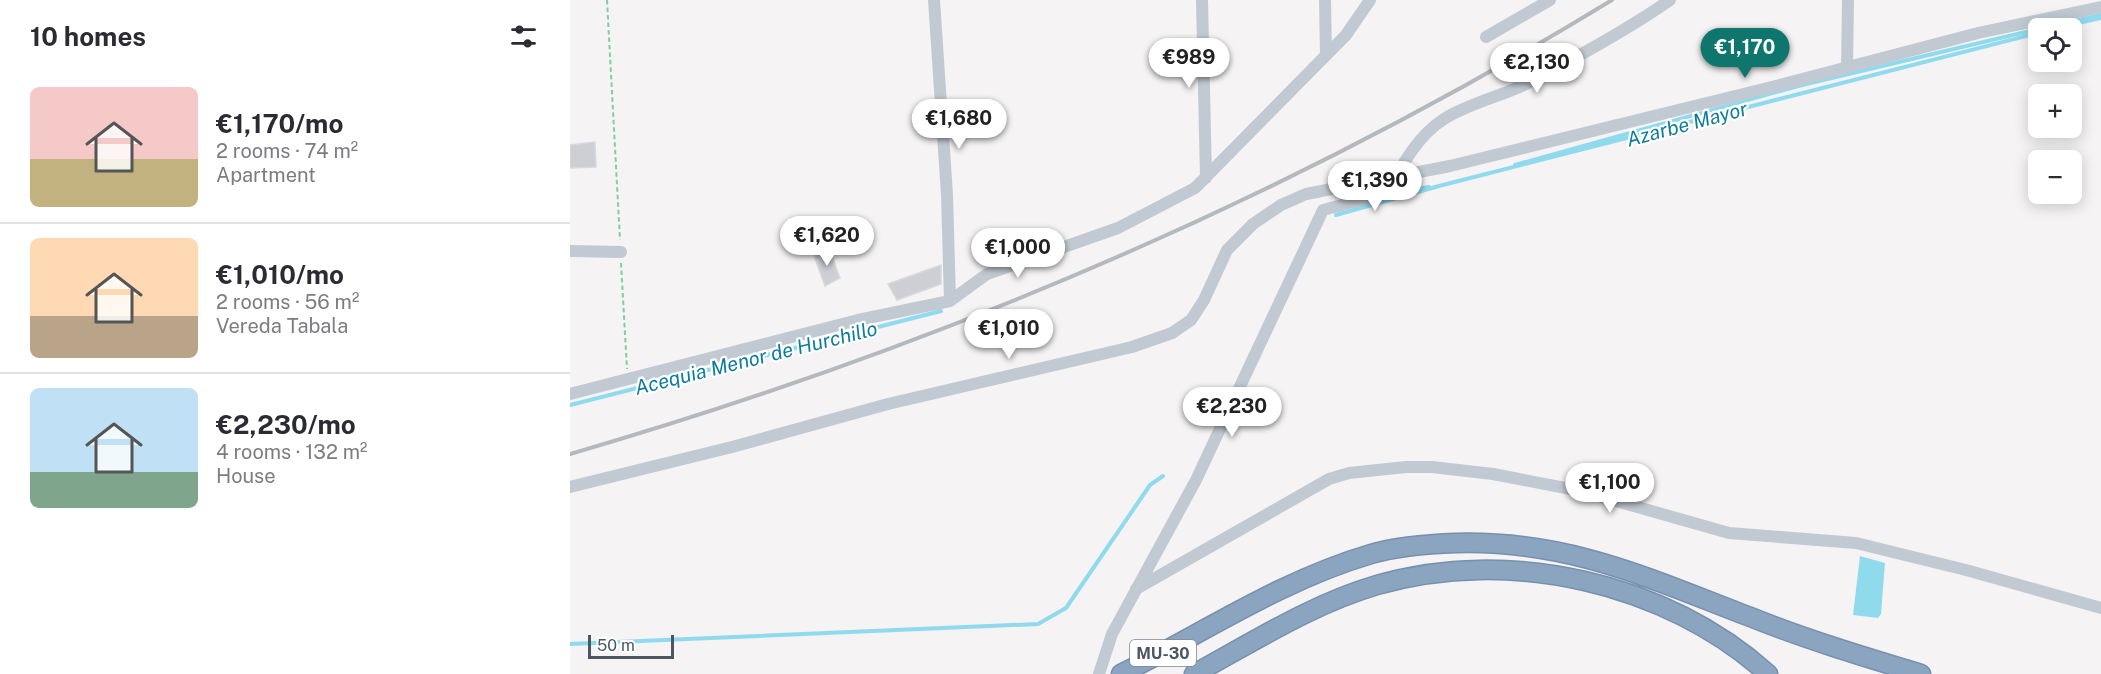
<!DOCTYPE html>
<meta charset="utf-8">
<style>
:root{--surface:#fff;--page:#f7f7f7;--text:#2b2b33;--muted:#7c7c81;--line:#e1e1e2;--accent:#0f766e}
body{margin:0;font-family:"Public Sans",sans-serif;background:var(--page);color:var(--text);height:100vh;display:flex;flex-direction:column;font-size:22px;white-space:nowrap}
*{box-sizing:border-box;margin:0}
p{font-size:20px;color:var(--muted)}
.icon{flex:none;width:33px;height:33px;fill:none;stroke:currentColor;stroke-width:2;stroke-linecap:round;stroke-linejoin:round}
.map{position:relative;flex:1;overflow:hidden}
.details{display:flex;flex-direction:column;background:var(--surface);width:570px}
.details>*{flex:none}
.tools{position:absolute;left:1458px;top:18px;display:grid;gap:12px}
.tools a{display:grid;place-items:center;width:54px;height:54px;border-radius:9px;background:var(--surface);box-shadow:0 3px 15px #0003;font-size:30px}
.scale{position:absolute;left:18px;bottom:15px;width:86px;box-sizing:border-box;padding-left:6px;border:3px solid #4a5661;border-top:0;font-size:16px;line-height:21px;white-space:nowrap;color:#4a5661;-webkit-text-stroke:4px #fff;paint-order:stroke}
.price{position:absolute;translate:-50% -51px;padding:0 14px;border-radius:21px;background:#fff;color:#222;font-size:20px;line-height:39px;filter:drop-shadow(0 2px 3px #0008)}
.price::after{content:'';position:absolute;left:50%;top:36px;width:18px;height:14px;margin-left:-9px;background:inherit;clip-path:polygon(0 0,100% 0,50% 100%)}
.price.current{background:var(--accent);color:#fff}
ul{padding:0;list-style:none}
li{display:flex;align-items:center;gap:18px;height:150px;padding:0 30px}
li+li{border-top:2px solid var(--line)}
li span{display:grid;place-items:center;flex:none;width:168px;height:120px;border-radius:9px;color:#555}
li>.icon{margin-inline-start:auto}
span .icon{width:72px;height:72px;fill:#fffc;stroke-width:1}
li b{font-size:26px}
h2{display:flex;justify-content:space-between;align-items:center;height:72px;padding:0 30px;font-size:26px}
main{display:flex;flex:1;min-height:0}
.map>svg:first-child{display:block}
.water{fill:#90daee}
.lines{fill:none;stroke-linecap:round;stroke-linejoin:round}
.stream{stroke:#90daee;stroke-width:4}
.building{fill:#cdcfd5;stroke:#d7d9de;stroke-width:1.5}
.highway-casing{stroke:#7690ad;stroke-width:21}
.path{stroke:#7ad0a6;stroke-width:2;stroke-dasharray:4.5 3;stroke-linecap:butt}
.minor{stroke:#c1cad2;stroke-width:12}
.highway{stroke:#8ba5c1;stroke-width:18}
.rail{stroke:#b5b8bd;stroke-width:4}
.labels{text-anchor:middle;stroke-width:4.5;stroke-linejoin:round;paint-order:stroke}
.shield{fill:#fff;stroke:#808990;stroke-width:1.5}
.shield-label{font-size:16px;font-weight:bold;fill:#4a5661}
.water-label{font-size:20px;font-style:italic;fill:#0c7c9b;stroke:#fff}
</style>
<main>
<section class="details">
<h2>10 homes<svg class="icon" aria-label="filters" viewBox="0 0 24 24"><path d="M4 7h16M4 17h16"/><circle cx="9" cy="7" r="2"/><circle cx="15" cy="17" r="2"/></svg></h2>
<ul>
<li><span style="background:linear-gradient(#f6c9c9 60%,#c2b280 0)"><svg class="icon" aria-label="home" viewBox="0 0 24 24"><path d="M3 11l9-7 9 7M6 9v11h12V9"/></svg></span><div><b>€1,170/mo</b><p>2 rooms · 74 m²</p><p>Apartment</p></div></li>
<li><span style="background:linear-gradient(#ffd9b3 65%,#b9a48a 0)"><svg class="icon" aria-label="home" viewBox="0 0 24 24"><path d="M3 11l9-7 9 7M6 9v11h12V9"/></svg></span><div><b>€1,010/mo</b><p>2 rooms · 56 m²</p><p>Vereda Tabala</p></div></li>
<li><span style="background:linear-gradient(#bfe0f5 70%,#7fa58c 0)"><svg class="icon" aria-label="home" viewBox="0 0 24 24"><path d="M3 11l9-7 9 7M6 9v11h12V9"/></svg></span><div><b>€2,230/mo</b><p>4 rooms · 132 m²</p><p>House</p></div></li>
</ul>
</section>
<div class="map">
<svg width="1531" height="674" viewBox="0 0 1531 674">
<rect width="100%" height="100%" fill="#f5f3f3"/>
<path class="water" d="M1290 556 1315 563 1311 614 1308 618 1283 615Z"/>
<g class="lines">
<path class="stream" d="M1473 28 1531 15
M1486 28 1531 18
M945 165 1228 86 1468 29
M836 191 859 187
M766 215 869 186 1468 33
M268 339 291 336
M0 405 371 311
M0 644 468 624 496 608 580 485 593 476"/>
</g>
<path class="building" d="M25 142 26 167 0 168V145Z
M259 249 270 278 255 286 243 253Z
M371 265V284L327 300 318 284Z"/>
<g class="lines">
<g class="highway-casing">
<path id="highway" d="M551 674C633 633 712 580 801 554 829 546 857 544 886 543 1000 540 1080 579 1183 618 1238 640 1295 657 1351 674
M624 674C683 642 742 604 807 585 939 547 1096 582 1198 674"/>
</g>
<path class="path" d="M37 0 50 240
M51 263 57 369"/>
<path class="minor" d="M364 0 377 195 380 301
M632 0 636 178
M755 0 756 55
M916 37 980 0
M1277 68 1278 0
M0 251 51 252
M0 394 288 320 380 301 417 274 548 228 625 188 776 35 800 0
M0 487 162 447 318 404 562 347 602 333 621 320 634 300 657 250 683 224 711 205 736 194 880 166 1206 86 1408 33 1531 7
M566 589 759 479 779 473 836 467H862L923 474 1011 491 1159 533 1286 543 1396 570 1531 608
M529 674 542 634 626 480 753 210 821 192C829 166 850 134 874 119 898 104 928 97 954 85 1004 59 1054 32 1100 0"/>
<use href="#highway" class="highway"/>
<path class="rail" d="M0 454C365 348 718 198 1042 0"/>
</g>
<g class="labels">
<rect class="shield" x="560" y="640" width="66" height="26" rx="4.5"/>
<g class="shield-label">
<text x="593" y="659">MU-30</text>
</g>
<g class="water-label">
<text transform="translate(1117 124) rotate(-15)" y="7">Azarbe Mayor</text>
<text transform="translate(186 358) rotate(-14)" y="7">Acequia Menor de Hurchillo</text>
</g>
</g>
</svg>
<div class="tools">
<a><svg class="icon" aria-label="locate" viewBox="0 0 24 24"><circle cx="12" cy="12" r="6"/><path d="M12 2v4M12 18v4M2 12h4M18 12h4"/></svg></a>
<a>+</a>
<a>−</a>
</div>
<div class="scale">50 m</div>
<b class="price current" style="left:1175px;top:79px">€1,170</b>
<b class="price" style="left:619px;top:89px">€989</b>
<b class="price" style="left:967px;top:94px">€2,130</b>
<b class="price" style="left:389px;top:150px">€1,680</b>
<b class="price" style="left:805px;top:212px">€1,390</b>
<b class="price" style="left:257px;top:267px">€1,620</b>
<b class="price" style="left:448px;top:279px">€1,000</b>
<b class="price" style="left:439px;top:360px">€1,010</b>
<b class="price" style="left:662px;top:438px">€2,230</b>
<b class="price" style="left:1040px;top:514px">€1,100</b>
</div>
</main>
